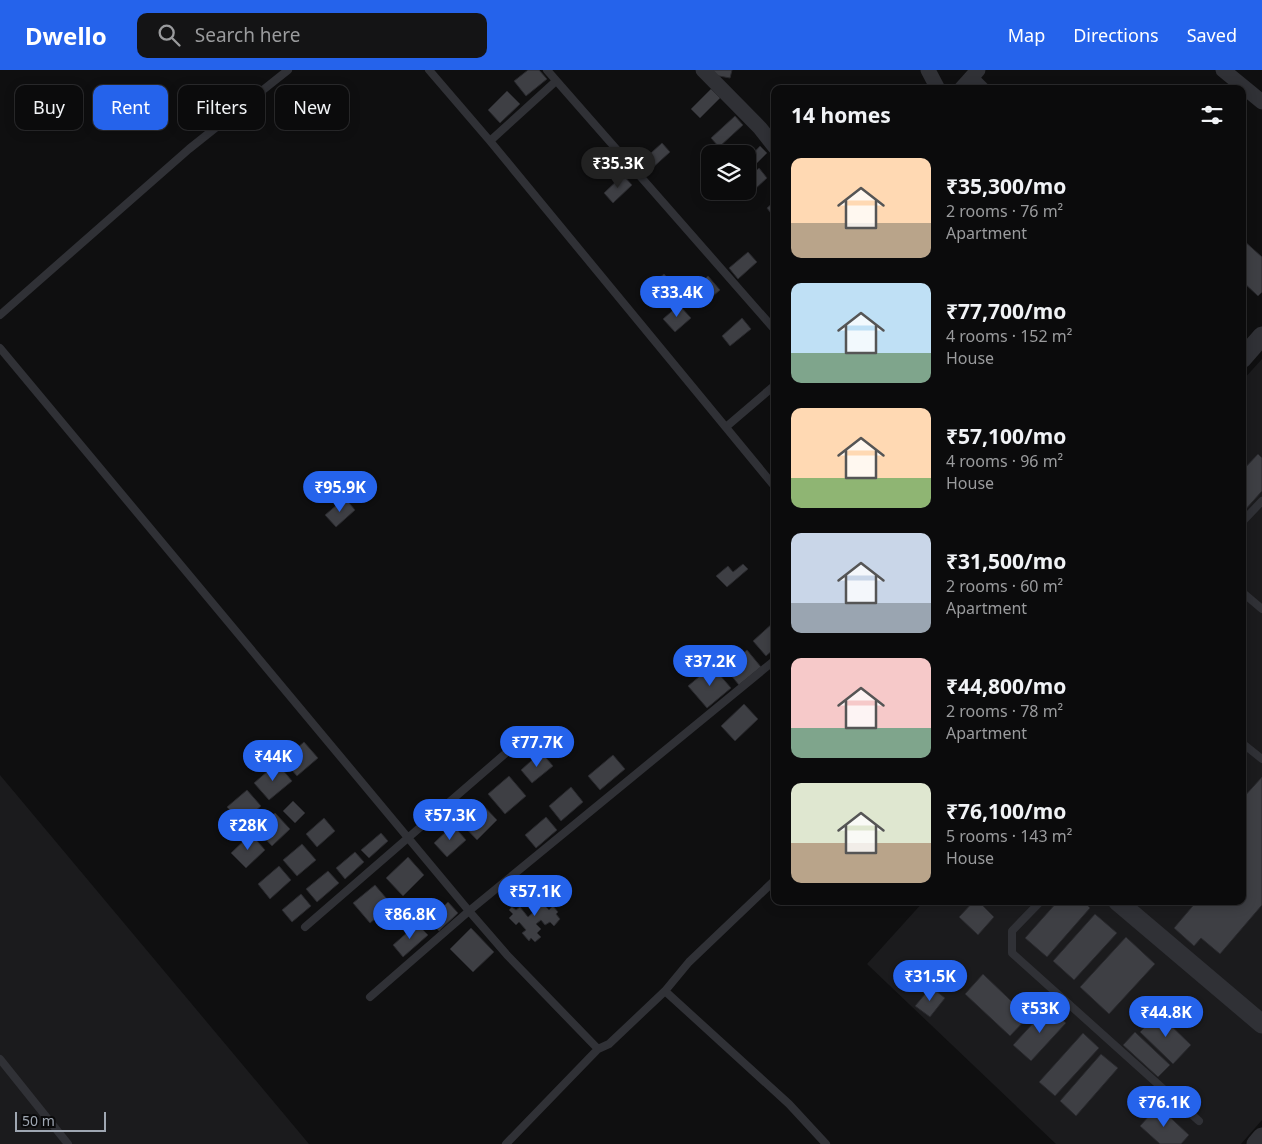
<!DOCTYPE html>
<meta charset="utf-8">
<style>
:root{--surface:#0b0b0c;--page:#141415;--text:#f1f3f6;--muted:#9a9b9d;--line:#2b2b2d;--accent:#2563eb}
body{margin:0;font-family:"Noto Sans",sans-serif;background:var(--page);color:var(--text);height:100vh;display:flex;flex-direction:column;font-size:19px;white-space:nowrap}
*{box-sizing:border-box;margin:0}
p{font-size:16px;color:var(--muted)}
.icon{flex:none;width:28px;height:28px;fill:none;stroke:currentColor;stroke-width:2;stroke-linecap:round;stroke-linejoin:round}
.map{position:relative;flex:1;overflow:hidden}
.drawer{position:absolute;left:771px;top:15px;width:475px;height:820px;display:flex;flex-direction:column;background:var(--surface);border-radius:10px;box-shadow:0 2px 12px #0003,0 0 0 1px var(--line)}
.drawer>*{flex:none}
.guide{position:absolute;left:15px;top:15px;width:475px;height:45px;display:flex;gap:10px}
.controls{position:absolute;left:701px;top:75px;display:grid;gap:10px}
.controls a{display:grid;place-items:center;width:55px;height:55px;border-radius:10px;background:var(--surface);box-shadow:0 2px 12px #0003,0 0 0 1px var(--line);font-size:25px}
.scale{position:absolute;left:15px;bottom:12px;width:91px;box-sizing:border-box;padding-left:5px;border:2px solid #9fa7b2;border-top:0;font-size:14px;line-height:18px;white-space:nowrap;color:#9fa7b2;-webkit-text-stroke:4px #0a0a0b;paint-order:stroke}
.price{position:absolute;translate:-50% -42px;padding:0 11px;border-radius:18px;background:var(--accent);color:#fff;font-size:16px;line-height:32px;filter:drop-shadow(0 1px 2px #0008)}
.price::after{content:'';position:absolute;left:50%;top:30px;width:15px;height:11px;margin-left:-8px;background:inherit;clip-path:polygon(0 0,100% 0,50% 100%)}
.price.selected{background:#222;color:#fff}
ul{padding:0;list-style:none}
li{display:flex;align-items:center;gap:15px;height:125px;padding:0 20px}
li span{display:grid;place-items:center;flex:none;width:140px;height:100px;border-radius:10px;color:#555}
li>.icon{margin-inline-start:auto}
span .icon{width:60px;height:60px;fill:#fffc;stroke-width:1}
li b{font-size:21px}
h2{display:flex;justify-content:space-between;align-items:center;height:60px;padding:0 20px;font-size:21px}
.tag{padding:0 18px;border-radius:10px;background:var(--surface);box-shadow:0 2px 12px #0003,0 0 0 1px var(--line);font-size:18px;line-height:45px}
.tag.selected{background:var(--accent);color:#fff}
header{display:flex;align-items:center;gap:30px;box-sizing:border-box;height:70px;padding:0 25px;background:var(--accent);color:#fff}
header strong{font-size:24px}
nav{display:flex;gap:28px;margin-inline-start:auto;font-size:18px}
.search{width:350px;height:45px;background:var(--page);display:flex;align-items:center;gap:12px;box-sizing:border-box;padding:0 18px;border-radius:10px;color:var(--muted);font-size:19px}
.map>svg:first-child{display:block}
.built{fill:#1b1b1d}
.building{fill:#3e3f44;stroke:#29292d}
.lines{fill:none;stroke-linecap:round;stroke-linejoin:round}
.service{stroke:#303136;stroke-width:8}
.minor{stroke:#303136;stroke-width:15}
.tertiary{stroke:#303136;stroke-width:19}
</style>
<header>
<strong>Dwello</strong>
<div class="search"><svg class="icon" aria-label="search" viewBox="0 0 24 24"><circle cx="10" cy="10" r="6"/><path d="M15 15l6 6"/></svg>Search here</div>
<nav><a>Map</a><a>Directions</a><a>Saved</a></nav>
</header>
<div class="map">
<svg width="1262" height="1074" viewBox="0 0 1262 1074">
<rect width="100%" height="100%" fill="#0f0f10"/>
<path class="built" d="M1262 289V1050L1241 1074H1056L867 894 924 831H1242V311Z
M0 705 309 1074H0Z"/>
<path class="building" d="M528 0H539L547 9 526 26 514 11Z
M709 0H732L730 8 708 4Z
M711 19 720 28 700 48 691 39Z
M507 21 520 34 500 53 488 40Z
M735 46 743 55 719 77 711 68Z
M662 73 670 82 649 101 641 92Z
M760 76 767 83 748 102V89Z
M759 98 767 108 754 120 748 113V108Z
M623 105 632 115 613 133 604 123Z
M775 131V145L773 146 767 138Z
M1242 169 1262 187V222L1258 226 1242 211Z
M748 182 757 192 738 209 729 198Z
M664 204 673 214 649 235 640 224Z
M708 206 720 220 699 238 687 225Z
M679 235 691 248 675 262 663 249Z
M742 248 751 259 730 276 722 266Z
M1258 384 1262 388V421L1245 440 1242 438V401Z
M345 428 355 440 336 457 325 445Z
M743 494 748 499 727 517 716 506 728 496 733 502Z
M774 552 775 578 766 586 753 571Z
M747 580 761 597 739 615 725 598Z
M712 596 731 618 707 638 688 616Z
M744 634 758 649 735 671 721 656Z
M304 672 318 688 297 706 283 690Z
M541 682 553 696 532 713 521 700Z
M613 685 625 699 600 720 588 706Z
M277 693 292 711 269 730 254 713Z
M509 706 526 726 505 744 488 724Z
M1262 707V835L1220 884 1201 868 1194 876 1174 858 1197 831H1242V729Z
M571 717 583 732 561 751 549 736Z
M247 720 261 736 241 753 227 737Z
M293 731 305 743 295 753 283 741Z
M480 732 497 750 477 770 460 752Z
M275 743 290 759 272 776 257 760Z
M546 747 557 760 536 778 525 765Z
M324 748 335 761 317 777 306 764Z
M453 755 466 770 447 787 434 773Z
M381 763 388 771 369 788 361 780Z
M251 764 265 780 246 798 231 783Z
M302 774 316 790 297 806 283 790Z
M355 782 364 792 345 809 336 798Z
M408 787 424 805 403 826 386 808Z
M279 796 291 810 270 829 258 814Z
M328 801 339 813 317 832 306 819Z
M375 815 392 835 370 853 353 833Z
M532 820 537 825 540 823 545 828 541 832 549 840 553 836 558 842 556 844 560 849 554 856 550 852 545 855 541 850 536 854 541 859 537 863 541 867 535 872 531 868 529 871 522 863 526 860 519 852 516 855 509 848 513 844 509 840 512 837 516 840 520 837 528 847 537 839 528 829 532 826 529 822Z
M301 824 311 836 292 852 282 840Z
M974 831H978L994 847 978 865 959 847Z
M1058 831H1083L1090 838 1047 887 1025 868Z
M448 832 458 843 439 861 429 850Z
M1095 844 1117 863 1074 910 1053 891Z
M417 854 428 865 403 887 393 875Z
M471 858 494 882 473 902 450 879Z
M1126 867 1155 894 1109 944 1080 917Z
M983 904 1028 947 1010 966 965 924Z
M931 917 945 928 930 947 915 936Z
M1048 937 1066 953 1031 991 1013 975Z
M1158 943 1191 975 1173 994 1140 962Z
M1135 962 1170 995 1158 1007 1123 975Z
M1083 963 1099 978 1055 1026 1039 1012Z
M1101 984 1118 998 1076 1046 1060 1031Z
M1158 1036 1189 1065 1181 1074H1160L1140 1056Z"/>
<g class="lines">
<path class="service" d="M429 0 490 71 775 417
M547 0 775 260
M490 71 556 11
M0 245 189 79 288 0
M0 278 469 841 507 885 598 979 609 974 665 921 689 892 775 810
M726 357 775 315
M1242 452 1262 431
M1242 522 1262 539
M1242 673 1262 689
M1041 831 1012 861V883L1199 1051
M305 857 521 670
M665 921 789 1034 826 1074
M370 927 469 841 775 590
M0 989 68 1074
M506 1074 598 979"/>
<path class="minor" d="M703 0 760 58 775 77
M928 0 938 19
M1223 0 1262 32
M971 8 982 19
M961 19 978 0"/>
<path class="tertiary" d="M1242 289 1262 266
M1117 831 1262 954
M1256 1074 1262 1067"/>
</g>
</svg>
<div class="controls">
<a><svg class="icon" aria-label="layers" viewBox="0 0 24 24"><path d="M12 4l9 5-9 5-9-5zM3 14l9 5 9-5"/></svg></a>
</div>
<div class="scale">50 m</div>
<b class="price selected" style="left:618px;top:119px">₹35.3K</b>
<b class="price" style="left:677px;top:248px">₹33.4K</b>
<b class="price" style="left:340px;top:443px">₹95.9K</b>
<b class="price" style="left:710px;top:617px">₹37.2K</b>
<b class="price" style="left:537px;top:698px">₹77.7K</b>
<b class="price" style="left:273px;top:712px">₹44K</b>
<b class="price" style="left:450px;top:771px">₹57.3K</b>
<b class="price" style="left:248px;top:781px">₹28K</b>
<b class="price" style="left:535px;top:847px">₹57.1K</b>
<b class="price" style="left:410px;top:870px">₹86.8K</b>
<b class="price" style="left:930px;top:932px">₹31.5K</b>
<b class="price" style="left:1040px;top:964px">₹53K</b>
<b class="price" style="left:1166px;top:968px">₹44.8K</b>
<b class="price" style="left:1164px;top:1058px">₹76.1K</b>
<div class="guide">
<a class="tag">Buy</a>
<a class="tag selected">Rent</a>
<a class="tag">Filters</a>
<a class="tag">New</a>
</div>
<section class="drawer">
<h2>14 homes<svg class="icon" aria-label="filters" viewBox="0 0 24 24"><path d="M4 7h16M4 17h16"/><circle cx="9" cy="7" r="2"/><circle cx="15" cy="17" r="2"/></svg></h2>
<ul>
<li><span style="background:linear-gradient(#ffd9b3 65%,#b9a48a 0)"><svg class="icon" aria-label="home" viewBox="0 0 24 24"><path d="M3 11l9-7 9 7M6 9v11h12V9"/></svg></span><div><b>₹35,300/mo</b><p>2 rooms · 76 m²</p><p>Apartment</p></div></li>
<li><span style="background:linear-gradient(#bfe0f5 70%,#7fa58c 0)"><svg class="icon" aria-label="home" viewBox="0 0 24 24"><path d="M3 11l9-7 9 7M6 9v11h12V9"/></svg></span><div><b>₹77,700/mo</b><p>4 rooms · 152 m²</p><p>House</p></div></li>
<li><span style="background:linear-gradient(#ffd9b3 70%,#8fb573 0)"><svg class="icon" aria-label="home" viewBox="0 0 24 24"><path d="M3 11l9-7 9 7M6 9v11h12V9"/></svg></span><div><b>₹57,100/mo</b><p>4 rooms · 96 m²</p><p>House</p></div></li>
<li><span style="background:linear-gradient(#c9d6e8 70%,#9aa5b1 0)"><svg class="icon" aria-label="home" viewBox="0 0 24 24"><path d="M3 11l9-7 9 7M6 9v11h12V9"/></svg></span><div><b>₹31,500/mo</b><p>2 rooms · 60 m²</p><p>Apartment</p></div></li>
<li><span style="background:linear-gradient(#f6c9c9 70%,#7fa58c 0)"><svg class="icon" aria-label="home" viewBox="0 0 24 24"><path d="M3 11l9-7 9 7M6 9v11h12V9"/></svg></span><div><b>₹44,800/mo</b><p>2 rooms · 78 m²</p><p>Apartment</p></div></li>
<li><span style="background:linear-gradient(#dfe7d0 60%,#b9a48a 0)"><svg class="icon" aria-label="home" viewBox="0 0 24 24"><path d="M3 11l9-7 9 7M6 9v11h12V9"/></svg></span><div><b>₹76,100/mo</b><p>5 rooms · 143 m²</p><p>House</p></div></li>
</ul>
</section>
</div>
